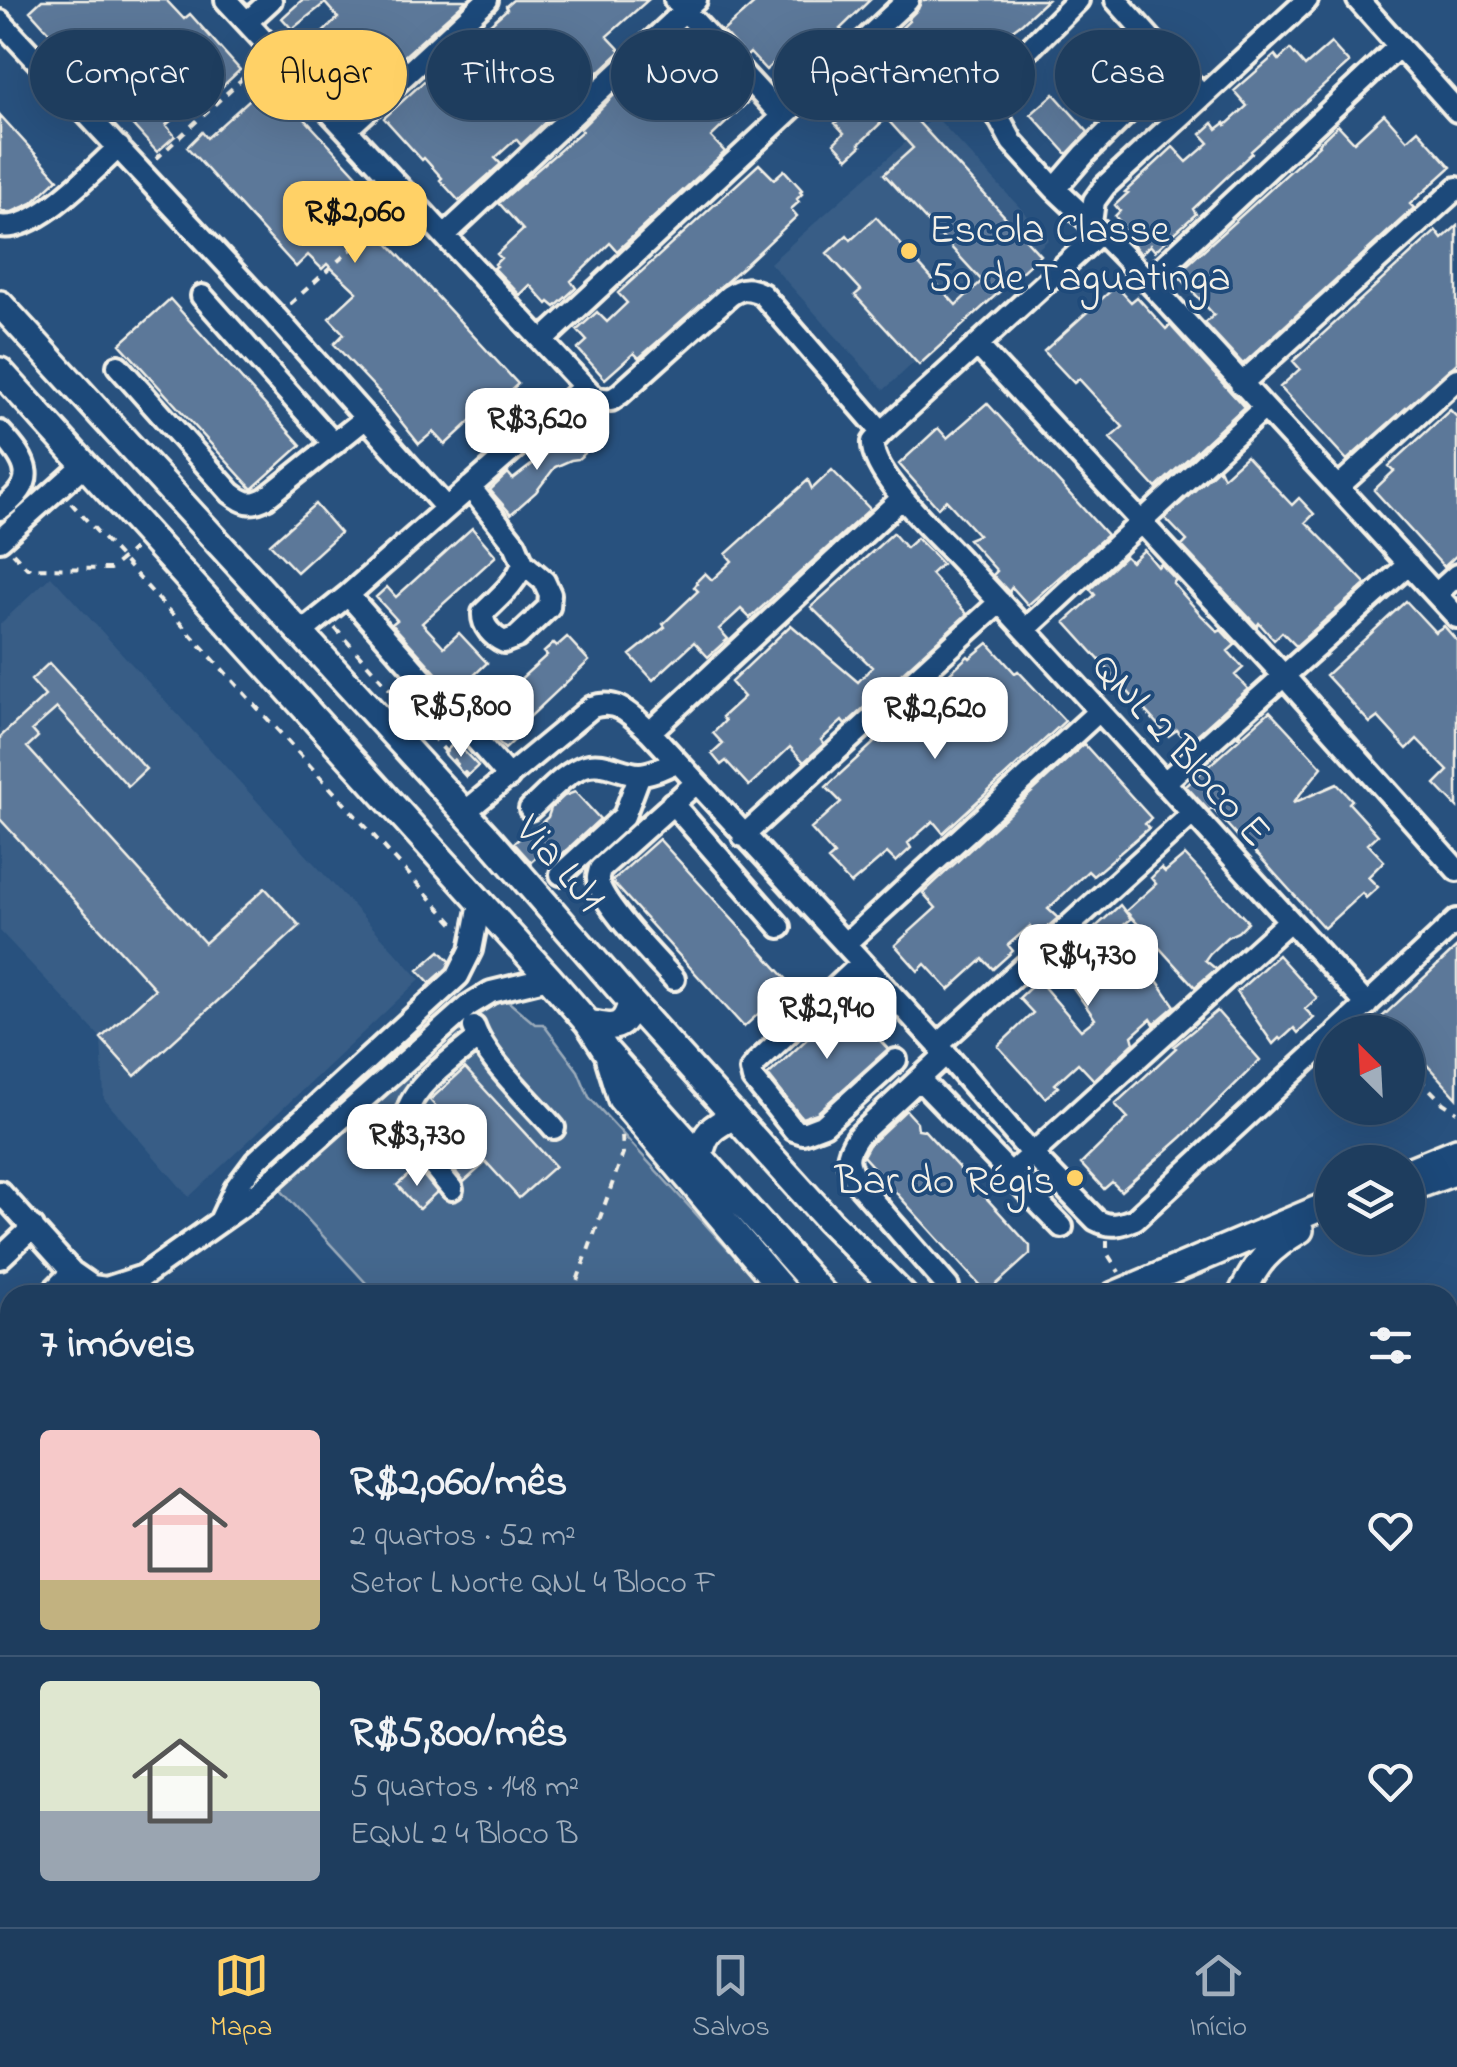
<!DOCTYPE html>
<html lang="pt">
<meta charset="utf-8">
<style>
:root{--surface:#1e3d5e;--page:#2b4867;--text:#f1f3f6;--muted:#a1aebc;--line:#3c5673;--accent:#ffd166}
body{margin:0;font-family:"Indie Flower",sans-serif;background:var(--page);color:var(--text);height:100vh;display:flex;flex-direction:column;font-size:38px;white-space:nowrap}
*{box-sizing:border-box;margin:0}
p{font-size:32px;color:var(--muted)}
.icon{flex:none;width:55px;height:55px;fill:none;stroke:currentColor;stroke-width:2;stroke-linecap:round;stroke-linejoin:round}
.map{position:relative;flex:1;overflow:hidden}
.side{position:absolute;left:0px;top:1285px;width:1458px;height:642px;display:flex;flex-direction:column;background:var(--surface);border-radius:30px 30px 0 0;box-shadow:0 10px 40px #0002,0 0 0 2px var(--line)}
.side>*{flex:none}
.hud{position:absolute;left:30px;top:30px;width:1398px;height:90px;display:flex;gap:20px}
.needle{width:65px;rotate:336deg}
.controls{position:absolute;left:1315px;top:1015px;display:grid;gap:20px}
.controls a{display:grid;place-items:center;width:110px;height:110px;border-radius:50%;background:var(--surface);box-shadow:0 10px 40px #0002,0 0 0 2px var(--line);font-size:50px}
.price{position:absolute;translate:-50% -85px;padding:0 22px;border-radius:20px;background:#fff;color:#222;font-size:32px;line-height:65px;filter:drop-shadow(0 2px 5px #0008)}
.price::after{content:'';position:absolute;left:50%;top:60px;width:30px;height:22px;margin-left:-15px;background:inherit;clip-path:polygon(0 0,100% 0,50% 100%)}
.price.selected{background:var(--accent);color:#111}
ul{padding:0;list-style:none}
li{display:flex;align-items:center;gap:30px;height:250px;padding:0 40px}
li+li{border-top:2px solid var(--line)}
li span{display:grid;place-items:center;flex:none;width:280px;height:200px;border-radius:10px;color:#555}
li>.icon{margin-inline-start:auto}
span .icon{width:120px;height:120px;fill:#fffc;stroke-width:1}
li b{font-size:42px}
h2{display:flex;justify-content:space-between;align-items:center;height:120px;padding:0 40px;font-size:42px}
.chip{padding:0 35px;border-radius:45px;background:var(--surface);box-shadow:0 10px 40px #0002,0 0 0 2px var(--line);font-size:35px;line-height:90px}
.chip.selected{background:var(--accent);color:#111}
.tab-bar{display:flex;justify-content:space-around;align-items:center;height:140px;border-top:2px solid var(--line);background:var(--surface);font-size:28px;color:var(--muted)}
.tab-bar a{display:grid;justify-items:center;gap:5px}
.tab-bar .selected{color:var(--accent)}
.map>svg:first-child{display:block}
.built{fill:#375d86}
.green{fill:#45688e;stroke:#9cacbb;stroke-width:2.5}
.building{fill:#5b7899;stroke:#f4f1e8;stroke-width:2.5}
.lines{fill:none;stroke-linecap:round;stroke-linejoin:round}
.minor-casing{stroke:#f4f1e8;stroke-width:28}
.major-casing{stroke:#f4f1e8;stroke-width:32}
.path{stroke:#f4f1e8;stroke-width:4;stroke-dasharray:8 8;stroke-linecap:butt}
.minor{stroke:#1f4a7a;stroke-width:20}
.major{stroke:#1f4a7a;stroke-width:25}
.rail-casing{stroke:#f4f1e8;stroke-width:9}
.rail{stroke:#1f4a7a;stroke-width:5;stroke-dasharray:15;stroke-linecap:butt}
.poi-dot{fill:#ffd166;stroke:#1f4a7a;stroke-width:4}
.labels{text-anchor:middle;stroke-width:8;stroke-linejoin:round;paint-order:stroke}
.poi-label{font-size:42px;fill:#f4f1e8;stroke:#1f4a7a;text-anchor:start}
.street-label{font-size:42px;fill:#f4f1e8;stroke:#1f4a7a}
</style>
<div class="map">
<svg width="1457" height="1927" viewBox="0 0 1457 1927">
<rect width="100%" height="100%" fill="#28517e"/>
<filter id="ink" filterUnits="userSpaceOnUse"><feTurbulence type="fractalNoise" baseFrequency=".01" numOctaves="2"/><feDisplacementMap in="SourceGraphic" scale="20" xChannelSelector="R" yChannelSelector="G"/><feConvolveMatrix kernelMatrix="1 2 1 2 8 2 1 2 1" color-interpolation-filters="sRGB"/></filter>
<g filter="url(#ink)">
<path class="built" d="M935 116 1049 239 884 390 770 263Z
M51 576 420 979 189 1197 104 1099 101 1038 0 931V624Z"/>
<path class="green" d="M504 998 535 1024H543L578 1071 589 1097 770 1295H377L268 1176 451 1015Z"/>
<path class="building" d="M42 0H166L184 19 190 14 240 70 194 113 188 106 166 125 175 136 157 152 30 11Z
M302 0H467L362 94 314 41 338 18 325 3 292 29 282 18Z
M513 0H648L607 36 621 51 521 145 516 139 495 158 501 164 459 201 440 180 442 178 424 158 422 160 384 118 485 25 487 27 507 9 506 6Z
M758 0H870L840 29 849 37 828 55 815 41 800 55 796 49 778 59 766 70 750 53 746 57 723 31Z
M921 0H1047L1022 23 1000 39 1002 42 982 61 975 54 911 114 1040 255 919 365 855 295 861 290 827 253 847 235 851 240 876 217 956 305 982 281 884 174 913 148 886 118 859 144 861 146 848 158 834 143 844 133 835 123 866 96 855 85 875 66 871 62 892 43 889 40 909 21 908 19 918 9Z
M1331 43 1349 63 1251 151 1252 153 1193 209 1196 214 1155 251 1150 245 1141 254 1122 232 1126 229 1115 216 1120 211 1115 205 1128 193 1125 192 1173 147 1187 162 1209 143 1201 134 1213 123 1217 129 1225 123 1226 125 1247 106 1234 91 1275 55 1279 60 1290 49 1305 66Z
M692 60 715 86 726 75 749 101 711 137 725 152 617 251 610 243 571 281 576 288 555 307 549 302 547 304 530 285 520 295 494 268 497 266 495 264 501 258 497 254 523 230 499 203 582 131 580 129 619 90 622 93 642 75 657 91Z
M270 81 395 217 383 238 518 384 476 422 473 419 445 445 433 432 419 444 378 393 379 392 334 344 344 334 329 318 357 292 327 264 322 269 308 255 296 267 187 147 202 132 207 138Z
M1054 94 1088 132 1067 154 1031 114Z
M1384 114 1407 140 1418 130 1451 167 1410 204 1414 208 1243 364 1205 323 1214 315 1177 274 1319 145 1318 144 1338 125 1354 142Z
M0 115 58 179 32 203 12 212H3L0 209Z
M759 164 774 179 784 170 802 190 800 192 802 194 797 199 799 202 791 209 797 216 743 267 639 358 634 353 605 379 578 349 587 341 577 330 597 312 607 322 627 303 618 293Z
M1457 226V363L1347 460 1280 387 1300 369 1293 361 1415 250 1436 231 1442 239Z
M1116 286 1131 302 1137 297 1166 329 1170 325 1244 407 1156 488 1110 438 1123 427 1079 379 1074 383 1044 351Z
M170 299 301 445 252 489 120 344Z
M987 403 1107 535 1028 605 1012 587 1009 592 993 575 997 571 968 539 978 535 946 500 938 508 899 464 938 428 947 438Z
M1450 410 1457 417V555L1444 567 1374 490 1394 471 1389 466Z
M570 435 587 437 585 453 578 459 571 460 555 467 536 492 511 514 490 490 508 473 513 479Z
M1246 456 1292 505 1299 498 1314 514 1306 522 1366 584 1296 646 1282 632 1274 640 1259 623 1257 626 1182 546 1187 541 1165 518 1219 468 1223 477Z
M832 470 870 509 750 618 741 609 719 629 728 639 708 657 694 642 653 680 630 655 665 627 663 624 698 591 694 587 697 584 696 582 705 573 712 580 732 561 726 554 787 499 808 480 812 489Z
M315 504 340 533 297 572 270 544Z
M472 528 496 556 422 623 444 647 459 633 487 663 471 678 494 703 547 655 544 652 554 643 557 646 567 637 589 661 518 728 522 733 505 749 392 624 397 620 376 597 387 587 396 597Z
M893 533 906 548 917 538 929 550 942 564 931 574 967 614 845 725 842 721 821 740 824 744 804 762 790 747 749 786 726 761 721 765 712 754 723 744 713 733 725 721 722 717 744 697 731 682 791 625 858 682 872 667 811 607Z
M1144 550 1158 567 1161 564 1176 580 1173 583 1202 616 1218 632 1221 630 1235 645 1228 651 1243 668 1235 675 1248 689 1188 743 1177 730 1168 736 1065 622 1095 595 1090 589 1125 556 1131 562Z
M1406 601 1435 632 1444 626 1457 641V807L1435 784 1448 771 1417 739 1407 749 1378 717 1370 723 1326 675Z
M988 643 1015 673 1018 671 1065 721 943 833 933 821 908 843 911 848 896 862 887 853 851 884 828 860 834 855 811 829 841 802 826 787 968 656 970 658Z
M49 663 146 769 128 786 57 708 32 730 38 737 27 747 205 943 265 888 300 926 135 1076 101 1038 155 989 0 819V737L45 696 31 680Z
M1270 711 1322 767 1293 803 1337 784 1352 800 1349 803 1378 835 1368 844 1384 861 1368 877 1378 887 1366 898 1362 893 1324 928 1258 855 1241 840 1212 808 1209 811 1186 786 1240 738 1237 736 1240 734 1242 736Z
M455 742 478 766 466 777 444 753Z
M1084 744 1151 818 1145 824 1149 828 1093 876 1088 871 1048 909 1058 918 1037 936 1030 926 1008 945 1013 951 993 969 983 959 949 990 925 964 918 971 895 945 936 908 923 893Z
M575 792 600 819 558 858 542 852 531 862 514 843 525 834 527 836 548 817 551 808 564 796Z
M659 839 791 984 744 1027 612 881Z
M1185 855 1248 922 1238 932 1227 937 1210 953 1205 960 1216 969 1195 987 1126 911 1156 884 1151 878 1161 868 1165 872Z
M1120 905 1131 919 1120 928 1175 1006 1154 1024 1151 1019 1132 1036 1134 1043 1094 1080 1078 1063 1055 1084 1058 1087 1045 1098 998 1046 1033 1013 1019 998 1038 980 1081 1030 1095 1019 1056 963Z
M1457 947V1098L1408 1044V1032H1396L1382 1017Z
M440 951 450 961 447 968 430 983 418 970Z
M1278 955 1317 998 1305 1009 1314 1018 1298 1033 1294 1028 1281 1040 1279 1038 1273 1044 1237 992Z
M845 1004 888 1049 817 1113 802 1118 768 1075Z
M1217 1011 1260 1060 1182 1137 1121 1191 1112 1182 1104 1189 1081 1164 1128 1118 1115 1104 1176 1048 1174 1046Z
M465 1068 555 1166 519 1198 486 1162 464 1182 442 1155 463 1137 430 1100Z
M906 1110 917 1122 918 1129 924 1130 1030 1246V1254L988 1292 983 1289 863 1156 869 1145Z
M415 1169 420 1175 422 1174 437 1192 419 1209 397 1185Z"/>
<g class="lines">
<g class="minor-casing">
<path id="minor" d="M226 0 595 398 611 400 620 394 729 296C742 287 749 288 762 294L882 432
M675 0 782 116
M1078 0 1007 71 997 92 998 116 1012 142 1055 189 1091 223
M1116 0 1202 96
M1307 0 1105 186 1094 201 1091 223 1148 281 1457 617
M1358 0 1457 111
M0 21 276 317 446 508
M247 22 271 0
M347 129 487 0
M1055 189 1085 154 1156 84 1170 60
M0 226C36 233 93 170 119 147
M1100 233 882 432 873 442C870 471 931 529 951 550 1092 700 1228 854 1367 1005
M445 235 696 0
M1148 281 1399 46
M202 296 334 444
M542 341 908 0
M977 345 1284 676 1457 870
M118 366 231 493C244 503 251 506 266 498L366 418
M1241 384 1457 188
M0 432C29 463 39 482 0 509
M470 487 515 544 523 563 544 581 550 594 549 607 517 637 504 642C493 637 482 626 483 613 498 598 517 583 523 563
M1338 487 1457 379
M0 540 85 464
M1436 594 1457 575
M348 595 509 777
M1025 630 1264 408
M302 632 348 595 584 387
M650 732 902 498
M1164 783 1409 564
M672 803 780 927
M530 809C546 795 564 773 585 766 603 760 621 773 639 774 651 774 665 767 676 762
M465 812 592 707C618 698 632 716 650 732L938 1045 1032 1154 1096 1220C1111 1228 1120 1225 1135 1219L1332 1037
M743 836 1000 602
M561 874 624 816 640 774
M845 944 1099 711
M862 963 757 1062 751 1070 753 1079 794 1130 803 1133 824 1125 896 1060
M674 979C655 958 607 909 599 885 597 877 598 877 600 869L696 783
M474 1027C485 1059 531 1101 554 1128
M1337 1032 1457 920
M938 1045 1191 815
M946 1054 858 1136C844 1156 846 1163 858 1184L948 1287
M920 1080 1062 1227
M1010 1174 1289 921
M452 1189 407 1134C395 1095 452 1060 478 1038
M0 1192 72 1272 92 1286 106 1288 143 1276 246 1203 468 1006 491 992 549 978
M221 1219 235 1189 256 1161 458 976 471 950 480 904
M0 1258 33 1227
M49 1295 72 1272
M10 1338V1351
M0 1458 10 1469
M0 1582 10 1573
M138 1918 159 1927
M280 1918 290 1927
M413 1918 421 1927
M23 1927 51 1918"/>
</g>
<g class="major-casing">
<path id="major" d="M0 304 490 840 631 1002 829 1221 903 1295
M0 371 549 978 588 1023 606 1051 824 1295
M588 1023C613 1029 625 1030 631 1002
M609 1060 621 1099 787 1295
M700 1155C705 1131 713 1127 734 1116
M1408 1171 1457 1151
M1408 1189 1457 1171
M1114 1295 1332 1203
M1241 1295C1257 1262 1268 1249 1300 1230
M1448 1438 1457 1430
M1448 1488 1457 1481
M1448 1567 1457 1577
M1448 1638 1457 1646
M0 1730 10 1725
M0 1882 10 1876
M1266 1918 1282 1927"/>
</g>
<path class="path" d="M156 159 259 63
M290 304 395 210
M71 503 455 925
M13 553 27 568 110 569 134 549
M335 628 472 781
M1408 1067 1443 1103 1457 1112
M1107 1240V1253L1119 1272
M572 1295 623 1154 622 1134
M0 1673 10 1669
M895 1927 915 1918"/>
<use href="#minor" class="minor"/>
<use href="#major" class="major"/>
<g class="rail-casing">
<path id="rail" d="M0 1793 10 1788
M0 1812 10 1807"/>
</g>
<use href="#rail" class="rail"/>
</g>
</g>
<g class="poi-dot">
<circle cx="909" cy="251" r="10"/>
<circle cx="1075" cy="1178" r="10"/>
</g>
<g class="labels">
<g class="poi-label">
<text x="929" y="242">Escola Classe<tspan x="929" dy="48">50 de Taguatinga</tspan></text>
<text x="1055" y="1193" text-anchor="end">Bar do Régis</text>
</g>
<g class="street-label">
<text transform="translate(1183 748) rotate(48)" y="15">QNL 2 Bloco E</text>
<text transform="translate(562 862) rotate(49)" y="15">Via LJ1</text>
</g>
</g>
</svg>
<div class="controls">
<a><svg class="needle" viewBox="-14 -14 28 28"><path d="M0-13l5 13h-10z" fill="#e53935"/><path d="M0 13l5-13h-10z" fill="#a1aebc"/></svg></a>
<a><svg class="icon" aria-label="layers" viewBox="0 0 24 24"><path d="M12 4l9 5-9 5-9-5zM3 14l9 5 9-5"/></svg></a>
</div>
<b class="price selected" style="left:355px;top:266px">R$2,060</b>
<b class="price" style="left:537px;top:473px">R$3,620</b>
<b class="price" style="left:461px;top:760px">R$5,800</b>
<b class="price" style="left:935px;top:762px">R$2,620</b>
<b class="price" style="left:1088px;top:1009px">R$4,730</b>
<b class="price" style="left:827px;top:1062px">R$2,940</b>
<b class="price" style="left:417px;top:1189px">R$3,730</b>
<div class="hud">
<a class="chip">Comprar</a>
<a class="chip selected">Alugar</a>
<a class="chip">Filtros</a>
<a class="chip">Novo</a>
<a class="chip">Apartamento</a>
<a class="chip">Casa</a>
</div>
<section class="side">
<h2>7 imóveis<svg class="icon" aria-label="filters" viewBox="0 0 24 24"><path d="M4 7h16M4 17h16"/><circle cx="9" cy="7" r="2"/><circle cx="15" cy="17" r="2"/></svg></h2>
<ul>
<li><span style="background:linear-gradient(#f6c9c9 75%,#c2b280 0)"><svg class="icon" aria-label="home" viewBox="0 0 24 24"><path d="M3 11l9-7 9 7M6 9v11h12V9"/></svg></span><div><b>R$2,060/mês</b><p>2 quartos · 52 m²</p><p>Setor L Norte QNL 4 Bloco F</p></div><svg class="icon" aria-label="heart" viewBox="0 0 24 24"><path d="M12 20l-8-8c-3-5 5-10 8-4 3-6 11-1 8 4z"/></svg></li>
<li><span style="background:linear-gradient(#dfe7d0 65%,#9aa5b1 0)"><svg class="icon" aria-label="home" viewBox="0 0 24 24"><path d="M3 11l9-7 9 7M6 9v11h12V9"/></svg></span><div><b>R$5,800/mês</b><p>5 quartos · 148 m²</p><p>EQNL 2 4 Bloco B</p></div><svg class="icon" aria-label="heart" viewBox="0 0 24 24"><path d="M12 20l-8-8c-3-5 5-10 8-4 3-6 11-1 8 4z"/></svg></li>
</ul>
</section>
</div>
<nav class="tab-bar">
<a class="selected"><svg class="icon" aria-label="map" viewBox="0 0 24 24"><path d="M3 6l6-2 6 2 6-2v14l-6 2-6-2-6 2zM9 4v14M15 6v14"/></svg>Mapa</a>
<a><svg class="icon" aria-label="saved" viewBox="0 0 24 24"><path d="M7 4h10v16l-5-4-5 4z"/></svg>Salvos</a>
<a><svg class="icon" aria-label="home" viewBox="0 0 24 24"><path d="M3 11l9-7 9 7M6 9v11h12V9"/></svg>Início</a>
</nav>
